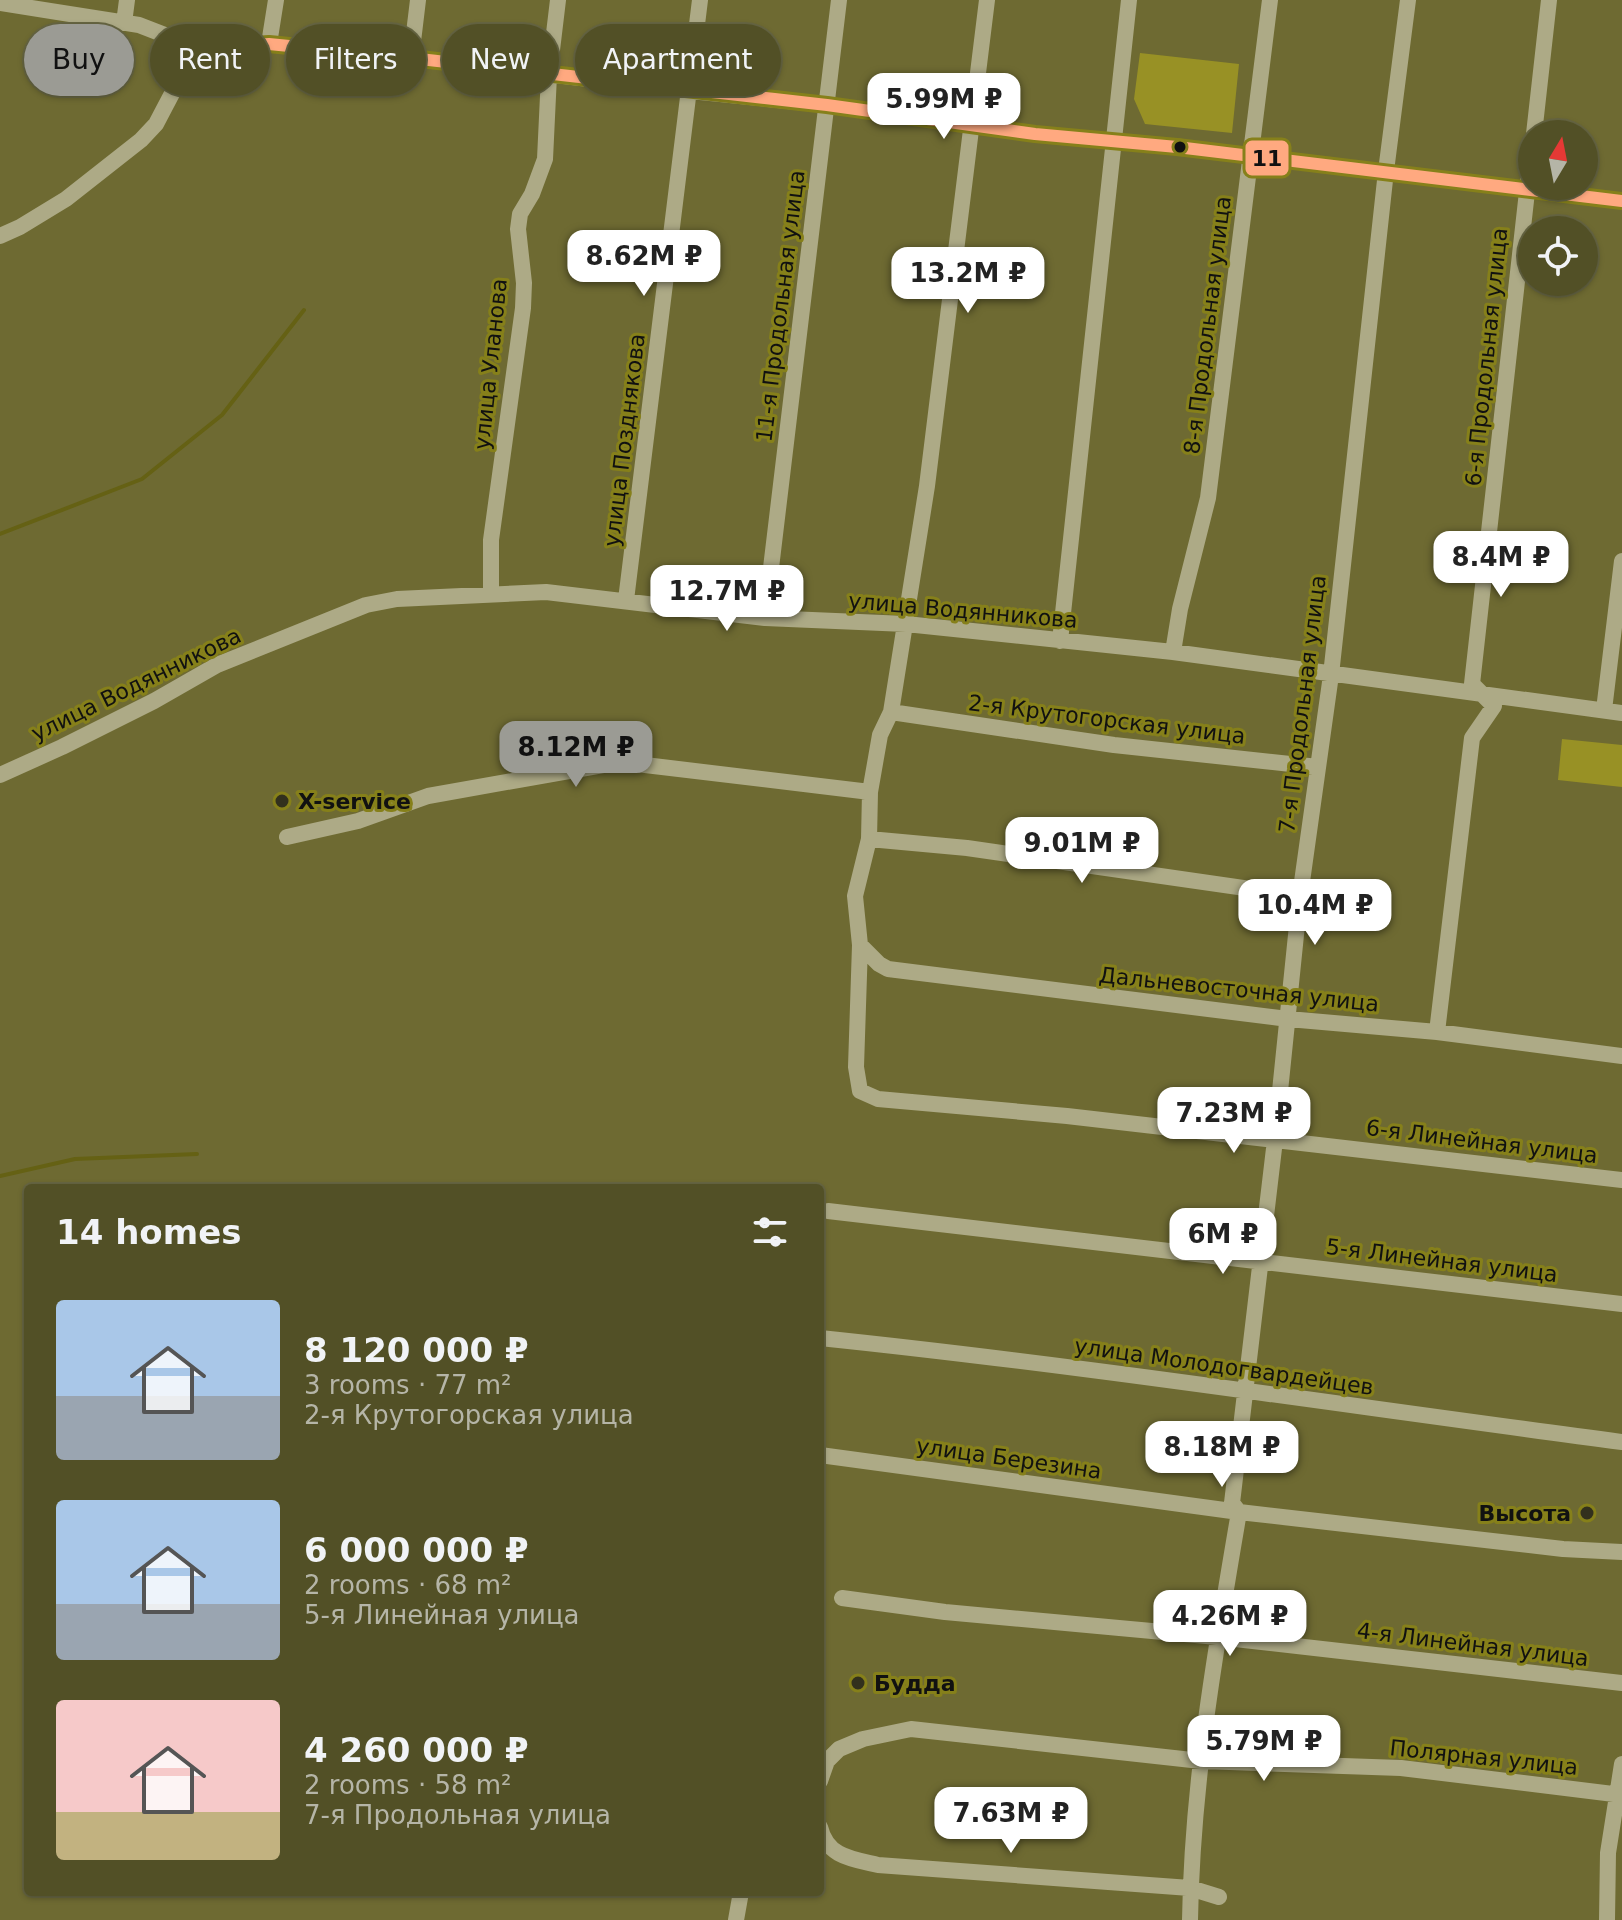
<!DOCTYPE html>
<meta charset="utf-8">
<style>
:root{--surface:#525026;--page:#58572e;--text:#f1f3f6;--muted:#b5b5a7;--line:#686743;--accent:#9b9b94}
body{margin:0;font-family:"DejaVu Sans",sans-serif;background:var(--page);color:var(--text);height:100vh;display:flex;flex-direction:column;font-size:30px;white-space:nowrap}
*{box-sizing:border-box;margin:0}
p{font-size:26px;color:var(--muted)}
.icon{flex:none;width:44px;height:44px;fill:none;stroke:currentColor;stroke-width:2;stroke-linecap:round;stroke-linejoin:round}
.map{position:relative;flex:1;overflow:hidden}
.side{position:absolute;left:24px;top:1184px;width:800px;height:712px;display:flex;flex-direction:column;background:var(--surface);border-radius:8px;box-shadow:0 2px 6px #0004,0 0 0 2px var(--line)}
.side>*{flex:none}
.banner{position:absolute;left:24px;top:24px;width:800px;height:72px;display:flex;gap:16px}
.needle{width:52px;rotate:10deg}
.tools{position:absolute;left:1518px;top:120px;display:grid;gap:16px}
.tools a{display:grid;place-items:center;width:80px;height:80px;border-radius:50%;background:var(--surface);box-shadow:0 2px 6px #0004,0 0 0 2px var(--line);font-size:40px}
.price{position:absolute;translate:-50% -68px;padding:0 18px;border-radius:16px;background:#fff;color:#222;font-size:26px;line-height:52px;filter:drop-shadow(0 2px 4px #0008)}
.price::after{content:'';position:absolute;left:50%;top:48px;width:24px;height:18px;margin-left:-12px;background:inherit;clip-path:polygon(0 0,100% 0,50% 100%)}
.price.current{background:var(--accent);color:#111}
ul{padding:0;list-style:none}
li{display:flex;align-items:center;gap:24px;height:200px;padding:0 32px}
li span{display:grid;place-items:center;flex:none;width:224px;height:160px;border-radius:8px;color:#555}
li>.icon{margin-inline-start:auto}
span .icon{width:96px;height:96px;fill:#fffc;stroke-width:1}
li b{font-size:34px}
h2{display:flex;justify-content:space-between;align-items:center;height:96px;padding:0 32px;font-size:34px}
.chip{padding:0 28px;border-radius:36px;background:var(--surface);box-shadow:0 2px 6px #0004,0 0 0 2px var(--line);font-size:28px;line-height:72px}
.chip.current{background:var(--accent);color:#111}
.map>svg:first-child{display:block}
.green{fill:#989125}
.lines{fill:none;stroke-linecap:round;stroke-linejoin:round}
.stream{stroke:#656114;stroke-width:4}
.street{stroke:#adaa86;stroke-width:16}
.bus-1-casing{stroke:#86801a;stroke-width:18}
.bus-1{stroke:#ffa980;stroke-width:12}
.bus-dot{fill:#111;stroke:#86801a;stroke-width:3}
.poi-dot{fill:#32301d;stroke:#86801a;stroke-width:3}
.labels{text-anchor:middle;stroke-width:6;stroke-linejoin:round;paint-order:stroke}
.street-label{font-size:22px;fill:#111;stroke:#86801a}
.poi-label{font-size:22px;font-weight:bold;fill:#111;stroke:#86801a;text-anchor:start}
.line-badge{stroke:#86801a;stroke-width:3}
.pale-badge-label{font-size:22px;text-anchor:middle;font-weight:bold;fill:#111}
</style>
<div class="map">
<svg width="1622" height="1920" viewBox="0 0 1622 1920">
<rect width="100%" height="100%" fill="#6e6a32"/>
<path class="green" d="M1140 53 1239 64 1232 133 1145 124 1134 99Z
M1562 739 1622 745V787L1558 780Z"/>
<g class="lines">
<path class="stream" d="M0 534 142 479 222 415 304 310
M0 1176 75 1159 197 1154"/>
<path class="street" d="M987 0 927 486 891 712 880 735 870 792 869 839 855 896 860 945 856 1067 860 1091 878 1099 1067 1116 1622 1180
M0 3 139 25 201 49 269 44 411 58 690 91 827 105 1035 134 1177 147 1622 201
M124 23 127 0
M269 44 276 0
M411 58 418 0
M1534 134 1549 0
M0 236 20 227 66 199 141 140 156 124 177 84 201 49
M491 594V540L523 308 524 283 518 229 520 214 532 194 545 159 549 75 558 0
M626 600 700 0
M765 618 839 0
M1060 641 1129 0
M1173 652 1180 609 1208 498 1270 0
M1604 710 1622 561
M891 712 1114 745 1318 767
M0 775 62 747 154 701 217 665 366 605 397 599 546 592 765 618 906 624 1173 652 1622 713
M287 837 358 821 428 796 620 762 870 792
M869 839 967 848 1300 896
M860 945 879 964 888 969 1288 1019 1437 1032 1622 1056
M1437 1032 1472 738 1494 706 1472 684 1532 147
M828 1211 1622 1304
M820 1338C1088 1366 1355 1407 1622 1442
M820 1455 1239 1512 1563 1549 1622 1552
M842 1598 945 1612 1217 1637 1622 1683
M820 1781 827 1761 839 1749 863 1739 911 1729 1201 1761 1401 1768 1622 1795
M820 1827C827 1857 852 1859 878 1865L1190 1888 1219 1897
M736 1920 741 1892
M1190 1920C1192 1783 1216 1647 1239 1512L1232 1503 1275 1140 1300 896 1331 675 1386 171 1408 0
M1607 1920 1608 1853 1622 1764"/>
<g class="bus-1-casing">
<path id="bus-1" d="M201 49 269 44 411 58 827 105 1035 134 1177 147 1622 201"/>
</g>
<use href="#bus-1" class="bus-1"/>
</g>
<circle class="bus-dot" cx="1180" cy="147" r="7"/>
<g class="poi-dot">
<circle cx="282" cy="801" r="8"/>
<circle cx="1587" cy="1513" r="8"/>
<circle cx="858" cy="1683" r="8"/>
</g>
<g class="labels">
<g class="street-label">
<text transform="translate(780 306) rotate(-83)" y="8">11-я Продольная улица</text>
<text transform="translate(1207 325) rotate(-83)" y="8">8-я Продольная улица</text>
<text transform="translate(1486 357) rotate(-84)" y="8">6-я Продольная улица</text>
<text transform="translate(490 364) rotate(-84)" y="8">улица Уланова</text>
<text transform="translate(624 440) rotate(-83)" y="8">улица Позднякова</text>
<text transform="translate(963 610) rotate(5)" y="8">улица Водянникова</text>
<text transform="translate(136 684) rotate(-26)" y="8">улица Водянникова</text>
<text transform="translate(1302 704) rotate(-83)" y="8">7-я Продольная улица</text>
<text transform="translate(1107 719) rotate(7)" y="8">2-я Крутогорская улица</text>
<text transform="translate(1239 989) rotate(6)" y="8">Дальневосточная улица</text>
<text transform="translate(1482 1141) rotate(7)" y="8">6-я Линейная улица</text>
<text transform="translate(1442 1260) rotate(7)" y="8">5-я Линейная улица</text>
<text transform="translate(1224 1366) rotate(8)" y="8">улица Молодогвардейцев</text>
<text transform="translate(1009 1458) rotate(8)" y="8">улица Березина</text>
<text transform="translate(1473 1644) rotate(7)" y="8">4-я Линейная улица</text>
<text transform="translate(1484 1757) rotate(6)" y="8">Полярная улица</text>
</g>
<g class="poi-label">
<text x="298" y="809">X-service</text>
<text x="1571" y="1521" text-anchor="end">Высота</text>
<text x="874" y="1691">Будда</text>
</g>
</g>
<rect class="line-badge" x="1244" y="139" width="46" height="38" rx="8" fill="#ffa980"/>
<g class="pale-badge-label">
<text x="1267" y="166">11</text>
</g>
</svg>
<div class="tools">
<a><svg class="needle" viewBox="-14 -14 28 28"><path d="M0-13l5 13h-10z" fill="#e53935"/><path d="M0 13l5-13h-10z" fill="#b5b5a7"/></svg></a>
<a><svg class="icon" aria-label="locate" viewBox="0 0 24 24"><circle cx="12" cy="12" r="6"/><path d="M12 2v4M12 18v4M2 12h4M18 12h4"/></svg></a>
</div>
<b class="price" style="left:944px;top:141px">5.99M ₽</b>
<b class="price" style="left:644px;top:298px">8.62M ₽</b>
<b class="price" style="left:968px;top:315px">13.2M ₽</b>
<b class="price" style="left:1501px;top:599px">8.4M ₽</b>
<b class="price" style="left:727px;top:633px">12.7M ₽</b>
<b class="price current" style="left:576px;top:789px">8.12M ₽</b>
<b class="price" style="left:1082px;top:885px">9.01M ₽</b>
<b class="price" style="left:1315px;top:947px">10.4M ₽</b>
<b class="price" style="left:1234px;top:1155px">7.23M ₽</b>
<b class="price" style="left:1223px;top:1276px">6M ₽</b>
<b class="price" style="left:1222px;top:1489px">8.18M ₽</b>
<b class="price" style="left:1230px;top:1658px">4.26M ₽</b>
<b class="price" style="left:1264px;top:1783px">5.79M ₽</b>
<b class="price" style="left:1011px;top:1855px">7.63M ₽</b>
<div class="banner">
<a class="chip current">Buy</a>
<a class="chip">Rent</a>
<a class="chip">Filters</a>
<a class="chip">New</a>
<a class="chip">Apartment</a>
</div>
<section class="side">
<h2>14 homes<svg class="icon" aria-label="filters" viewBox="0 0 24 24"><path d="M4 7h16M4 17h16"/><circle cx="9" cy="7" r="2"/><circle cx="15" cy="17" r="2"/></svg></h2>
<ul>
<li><span style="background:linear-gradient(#a9c7e8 60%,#9aa5b1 0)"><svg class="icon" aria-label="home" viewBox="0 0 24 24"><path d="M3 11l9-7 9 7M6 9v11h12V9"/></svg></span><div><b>8 120 000 ₽</b><p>3 rooms · 77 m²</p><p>2-я Крутогорская улица</p></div></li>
<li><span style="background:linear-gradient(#a9c7e8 65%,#9aa5b1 0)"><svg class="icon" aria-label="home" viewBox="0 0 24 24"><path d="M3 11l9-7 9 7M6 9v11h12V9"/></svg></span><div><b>6 000 000 ₽</b><p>2 rooms · 68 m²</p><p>5-я Линейная улица</p></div></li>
<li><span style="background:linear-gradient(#f6c9c9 70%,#c2b280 0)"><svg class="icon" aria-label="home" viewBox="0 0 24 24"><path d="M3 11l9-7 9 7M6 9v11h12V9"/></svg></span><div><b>4 260 000 ₽</b><p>2 rooms · 58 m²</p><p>7-я Продольная улица</p></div></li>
</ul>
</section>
</div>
